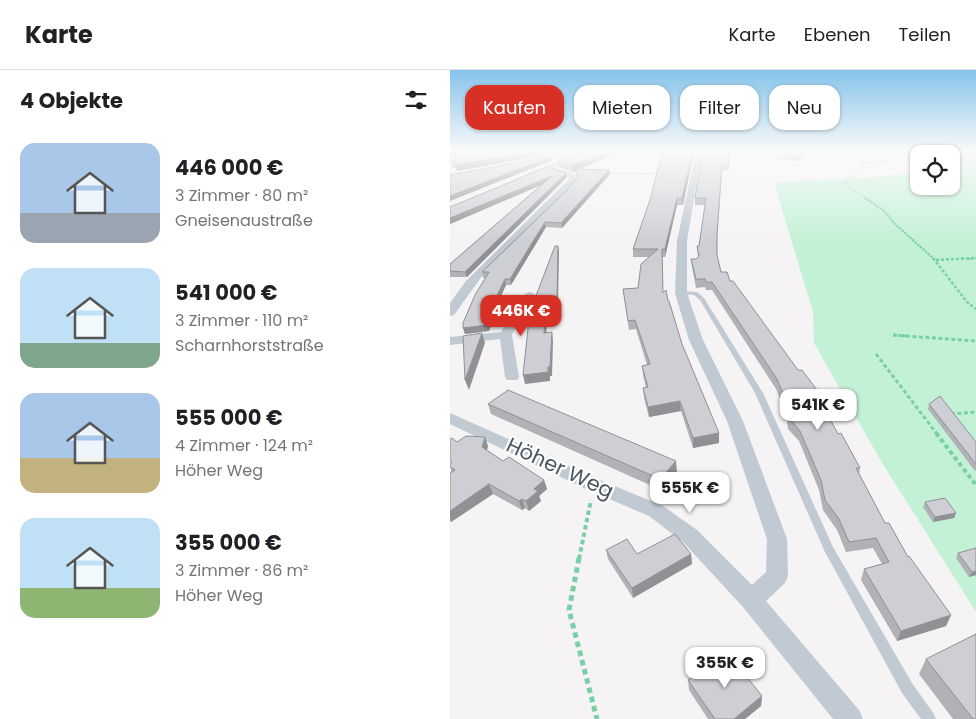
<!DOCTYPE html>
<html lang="de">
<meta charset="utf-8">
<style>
:root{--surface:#fff;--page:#f2f2f2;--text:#202124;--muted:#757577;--line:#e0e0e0;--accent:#d93025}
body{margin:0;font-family:Poppins,sans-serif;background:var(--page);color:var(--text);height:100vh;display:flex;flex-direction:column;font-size:19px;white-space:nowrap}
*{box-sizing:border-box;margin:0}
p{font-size:16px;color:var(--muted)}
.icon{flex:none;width:28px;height:28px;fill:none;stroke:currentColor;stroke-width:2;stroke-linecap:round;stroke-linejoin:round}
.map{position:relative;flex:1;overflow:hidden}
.side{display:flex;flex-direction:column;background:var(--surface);width:450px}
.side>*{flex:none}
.banner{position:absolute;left:15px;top:15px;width:435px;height:45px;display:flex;gap:10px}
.fabs{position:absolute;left:460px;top:75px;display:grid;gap:10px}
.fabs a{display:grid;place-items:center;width:50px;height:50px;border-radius:10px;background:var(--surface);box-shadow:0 1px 4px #0004;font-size:25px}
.price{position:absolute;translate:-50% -42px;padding:0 11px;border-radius:10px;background:#fff;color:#222;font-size:16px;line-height:32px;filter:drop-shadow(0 1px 2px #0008)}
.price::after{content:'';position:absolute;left:50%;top:30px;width:15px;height:11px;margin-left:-8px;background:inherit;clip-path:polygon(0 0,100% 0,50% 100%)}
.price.selected{background:var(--accent);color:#fff}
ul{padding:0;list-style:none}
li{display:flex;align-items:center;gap:15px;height:125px;padding:0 20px}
li span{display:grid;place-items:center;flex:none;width:140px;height:100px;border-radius:15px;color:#555}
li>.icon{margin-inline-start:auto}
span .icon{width:60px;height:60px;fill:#fffc;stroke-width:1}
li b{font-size:21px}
h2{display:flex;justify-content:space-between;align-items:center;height:60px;padding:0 20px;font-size:21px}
.pill{padding:0 18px;border-radius:15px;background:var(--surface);box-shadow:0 1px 4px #0004;font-size:18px;line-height:45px}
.pill.selected{background:var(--accent);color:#fff}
header{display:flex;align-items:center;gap:30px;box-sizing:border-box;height:70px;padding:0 25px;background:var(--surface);border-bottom:1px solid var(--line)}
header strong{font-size:24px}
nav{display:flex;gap:28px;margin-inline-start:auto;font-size:18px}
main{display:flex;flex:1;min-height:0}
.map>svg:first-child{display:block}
.green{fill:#c3f1d5}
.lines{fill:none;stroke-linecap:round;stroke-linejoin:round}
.path-far5{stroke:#7ad0a6;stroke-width:1;stroke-dasharray:2 1;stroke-linecap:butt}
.path-far4{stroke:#7ad0a6;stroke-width:2;stroke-dasharray:2.5 1;stroke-linecap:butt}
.path-far3{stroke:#7ad0a6;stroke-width:2.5;stroke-dasharray:3 2;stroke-linecap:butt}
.path-far2{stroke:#7ad0a6;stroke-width:3;stroke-dasharray:4 2.5;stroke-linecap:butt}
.path-far1{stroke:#7ad0a6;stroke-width:4;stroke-dasharray:4.5 3;stroke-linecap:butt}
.path{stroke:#7ad0a6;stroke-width:5;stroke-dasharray:5.5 4;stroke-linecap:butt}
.service{fill:#c1cad2;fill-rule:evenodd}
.minor{fill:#c1cad2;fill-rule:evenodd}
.secondary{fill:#c1cbd6;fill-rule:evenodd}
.wall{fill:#b0b2b7}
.shaded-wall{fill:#909195}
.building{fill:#cdcfd5;stroke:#909195}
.labels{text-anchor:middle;stroke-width:4.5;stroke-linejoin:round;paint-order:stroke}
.near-street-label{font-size:21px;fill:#4a5661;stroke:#fff}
</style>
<header>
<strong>Karte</strong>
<nav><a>Karte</a><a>Ebenen</a><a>Teilen</a></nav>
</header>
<main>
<section class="side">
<h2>4 Objekte<svg class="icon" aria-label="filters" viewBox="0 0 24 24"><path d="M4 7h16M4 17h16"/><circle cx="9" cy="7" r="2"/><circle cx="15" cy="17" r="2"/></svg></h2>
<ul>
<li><span style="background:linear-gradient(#a9c7e8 70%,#9aa5b1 0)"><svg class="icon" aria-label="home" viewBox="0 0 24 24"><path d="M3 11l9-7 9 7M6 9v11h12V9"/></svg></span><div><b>446 000 €</b><p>3 Zimmer · 80 m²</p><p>Gneisenaustraße</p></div></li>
<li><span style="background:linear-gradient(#bfe0f5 75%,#7fa58c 0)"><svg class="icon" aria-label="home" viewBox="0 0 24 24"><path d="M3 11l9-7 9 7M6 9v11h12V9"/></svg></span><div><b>541 000 €</b><p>3 Zimmer · 110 m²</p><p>Scharnhorststraße</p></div></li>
<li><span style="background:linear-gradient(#a9c7e8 65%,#c2b280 0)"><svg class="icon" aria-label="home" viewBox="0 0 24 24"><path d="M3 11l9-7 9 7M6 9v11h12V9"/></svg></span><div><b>555 000 €</b><p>4 Zimmer · 124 m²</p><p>Höher Weg</p></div></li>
<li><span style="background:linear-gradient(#bfe0f5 70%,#8fb573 0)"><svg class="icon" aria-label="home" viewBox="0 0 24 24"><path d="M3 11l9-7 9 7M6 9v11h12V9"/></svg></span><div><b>355 000 €</b><p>3 Zimmer · 86 m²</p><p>Höher Weg</p></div></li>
</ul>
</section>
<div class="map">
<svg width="526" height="649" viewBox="0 0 526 649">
<rect width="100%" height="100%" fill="#f5f3f3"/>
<path class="green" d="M480 81H526V542L431 391 364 273 363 242 325 116 328 112 418 108 469 102V116H501V97L513 95 501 90V84H486Z"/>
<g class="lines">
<path class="path-far5" d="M410 81 408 86 414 96 396 111V115L417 129
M413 94 439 91
M157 103 211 104"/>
<path class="path-far4" d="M415 128 433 140 445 154 484 189
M518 189 526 188"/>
<path class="path-far3" d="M483 188 517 232 526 239
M486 190 526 188
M443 265 456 266"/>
<path class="path-far2" d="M443 265 526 271
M426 284 487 364
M501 344 526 342"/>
<path class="path-far1" d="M486 363 526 415
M129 489 141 430"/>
<path class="path" d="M129 488 119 540 147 649"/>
<path class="service" d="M231 221 247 222 254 228 313 323 383 477 462 613 484 644 486 649H471L452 623 375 482 305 323 250 230 244 225 229 224V222Z"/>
<path class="minor" d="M10 81H17L0 98V92Z
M127 81H141L83 93 80 91Z
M246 81H252L237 171V223L253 270 293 351 337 469 338 506 335 513 316 531 409 640 413 649H383L293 537 233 472 199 446 138 420 0 354V343L150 410 213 436 247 460 302 515 316 502 317 469 306 437 277 351 239 270 225 223 227 171Z
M98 96 124 104 127 109 116 123 35 202 4 245 0 246V233L16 211 119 109V106L96 99V97Z
M80 222 86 225 74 238 62 265 69 307 67 310H57L55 307 50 269 0 275V267L51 262C57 249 65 226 80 222Z"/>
<path class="secondary" d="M131 81H143L76 110 72 111 67 108Z"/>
</g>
<path class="wall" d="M12 81H116L7 101 6 98H3L2 92Z
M134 81H172L129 99 159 100 160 104 112 158 96 157 61 215H56L43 243 44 247 39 261 15 264 13 258 36 208H33L32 202 117 120 127 107 125 101 123 102 108 97V92Z
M244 81 233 135H227L215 187H212L213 223 218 231 232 274 269 373 243 378 231 341 199 347 194 328 193 318H196L193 305 192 296 197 295 186 259 179 260 173 219 188 218 199 187H183V179Z
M279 81V100H272L267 170V185L271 202 280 211 348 300 370 324 369 328 388 364 410 398 409 404 435 453 458 487 501 545 496 556 447 571 411 510 414 499 432 494 423 478 396 482 387 460 373 440 369 420 349 371 338 359 336 343 326 319 262 220H256L255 217 246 218 242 197 241 189H246L248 187 247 176H249L255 135H245V128Z
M330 81H358L348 91 327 89V84Z
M117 107 17 207H0V194L91 115 0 154V137Z
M38 334 227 402 211 420 41 344Z
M479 334 526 372V400L525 401 478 339Z
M0 369 7 372 38 376 37 380 53 391 94 410 97 419 89 426 91 431 79 441 75 438 72 440 43 424 1 452 0 451V403H1Z
M475 432 506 443 504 448 483 452 473 437Z
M526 478V505L519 507 506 488 508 483Z
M156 480 187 484H241L242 494 183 528 158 489Z
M476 589 526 649H503L469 604Z
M238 610 312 626 311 636 295 649H258L239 620Z"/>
<path class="shaded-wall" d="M1 81H8L0 89V82Z
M85 81H116L7 101 6 95Z
M159 81H172L123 102 122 96Z
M243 81H244L233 135 232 128Z
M354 81H358L348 91 349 86Z
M102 86 103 90 0 131V126Z
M159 100 160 104 112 158 111 153Z
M116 103 117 107 17 207 15 202Z
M102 106 103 110 0 154V148Z
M227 128V135L215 187V179Z
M95 152 96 157 61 215 60 209Z
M108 176 109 182 108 236 86 238 84 231Z
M55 209 56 215 43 243 44 247 39 261 15 264 13 258 39 242Z
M96 239 97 247 96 272 94 263Z
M102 262 103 271 102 306H100V311L75 314 73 305Z
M32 263 35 273 19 320 15 310Z
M230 331 231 341 199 347 198 337Z
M269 363V373L243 378V368Z
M35 367 38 376 35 386 32 377Z
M226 391 227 402 211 420 210 409Z
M94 410 97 419 89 426 91 431 79 441 76 431 84 419Z
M39 414 43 424 1 452 0 449V441Z
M72 429 75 438 72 440 69 431Z
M506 443 504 448 483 452 485 447Z
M241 484 242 494 183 528 182 518Z
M526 501V505L519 507 522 502Z
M501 545 496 556 447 571 451 561Z
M312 626 311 636 295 649H284Z"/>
<path class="building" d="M12 81H85L6 95 5 92H2Z
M134 81H159L122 96 108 92Z
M214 81H243L232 128H227L215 179H212L213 223 216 220 218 231H219L232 274 269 363 243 368 230 331 198 337 193 318 198 317 192 296 200 294 185 250 178 251 173 219 188 218 191 194 208 179H183L201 127 209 94Z
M253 81H279V95L272 94 267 164V185L271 202H277L280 211H283L348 300H352L370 324 367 325 388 364 391 363 410 398H406L435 453H439L458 487 459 486 501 545 451 561 414 499 439 492 426 468 399 472 389 449 375 430 371 410 350 361 340 349 337 333 327 309 262 212H256L255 209H246L241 189H246L249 186 247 176H249L256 128H245Z
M330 81H354L349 86 327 84Z
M102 86 0 126V105Z
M97 97 116 103 15 202 0 201V194L102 106 0 148V137Z
M125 99 159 100 111 153 95 152 60 209H55L39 242 42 241 37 255 13 258V253L25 225 39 202H32L117 120 128 106Z
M105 176H108L107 229 84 231Z
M96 239 94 263 102 262 100 297H98V302L73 305 80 240Z
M32 263 15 310 13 266Z
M58 320 226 391 210 409 38 334Z
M490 326 526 372V394L479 334Z
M16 366 35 367 32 377 53 391 59 387 94 410 84 419 88 421 76 431 72 429 69 431 39 414 0 441V403L5 400 0 397V394L2 392 0 390V369L2 368 7 372Z
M495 428 506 443 485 447 475 432Z
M225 464 241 484 182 518 156 480 177 469 187 484Z
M526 478V501L522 502 508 483Z
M526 564V649H523L476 589Z
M277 582 312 626 284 649H265L238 610Z"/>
<linearGradient id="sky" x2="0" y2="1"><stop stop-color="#85c3ea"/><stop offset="0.47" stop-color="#fafafa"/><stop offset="1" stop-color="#fafafa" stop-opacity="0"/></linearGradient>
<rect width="526" height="172" fill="url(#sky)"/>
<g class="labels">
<g class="near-street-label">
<text transform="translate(110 398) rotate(25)" y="7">Höher Weg</text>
</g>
</g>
</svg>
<div class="fabs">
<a><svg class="icon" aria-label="locate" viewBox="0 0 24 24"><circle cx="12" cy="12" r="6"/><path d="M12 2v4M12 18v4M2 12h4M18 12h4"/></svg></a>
</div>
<b class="price selected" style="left:71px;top:267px">446K €</b>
<b class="price" style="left:368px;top:361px">541K €</b>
<b class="price" style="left:240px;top:444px">555K €</b>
<b class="price" style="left:275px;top:619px">355K €</b>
<div class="banner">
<a class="pill selected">Kaufen</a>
<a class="pill">Mieten</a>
<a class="pill">Filter</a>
<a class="pill">Neu</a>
</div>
</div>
</main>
